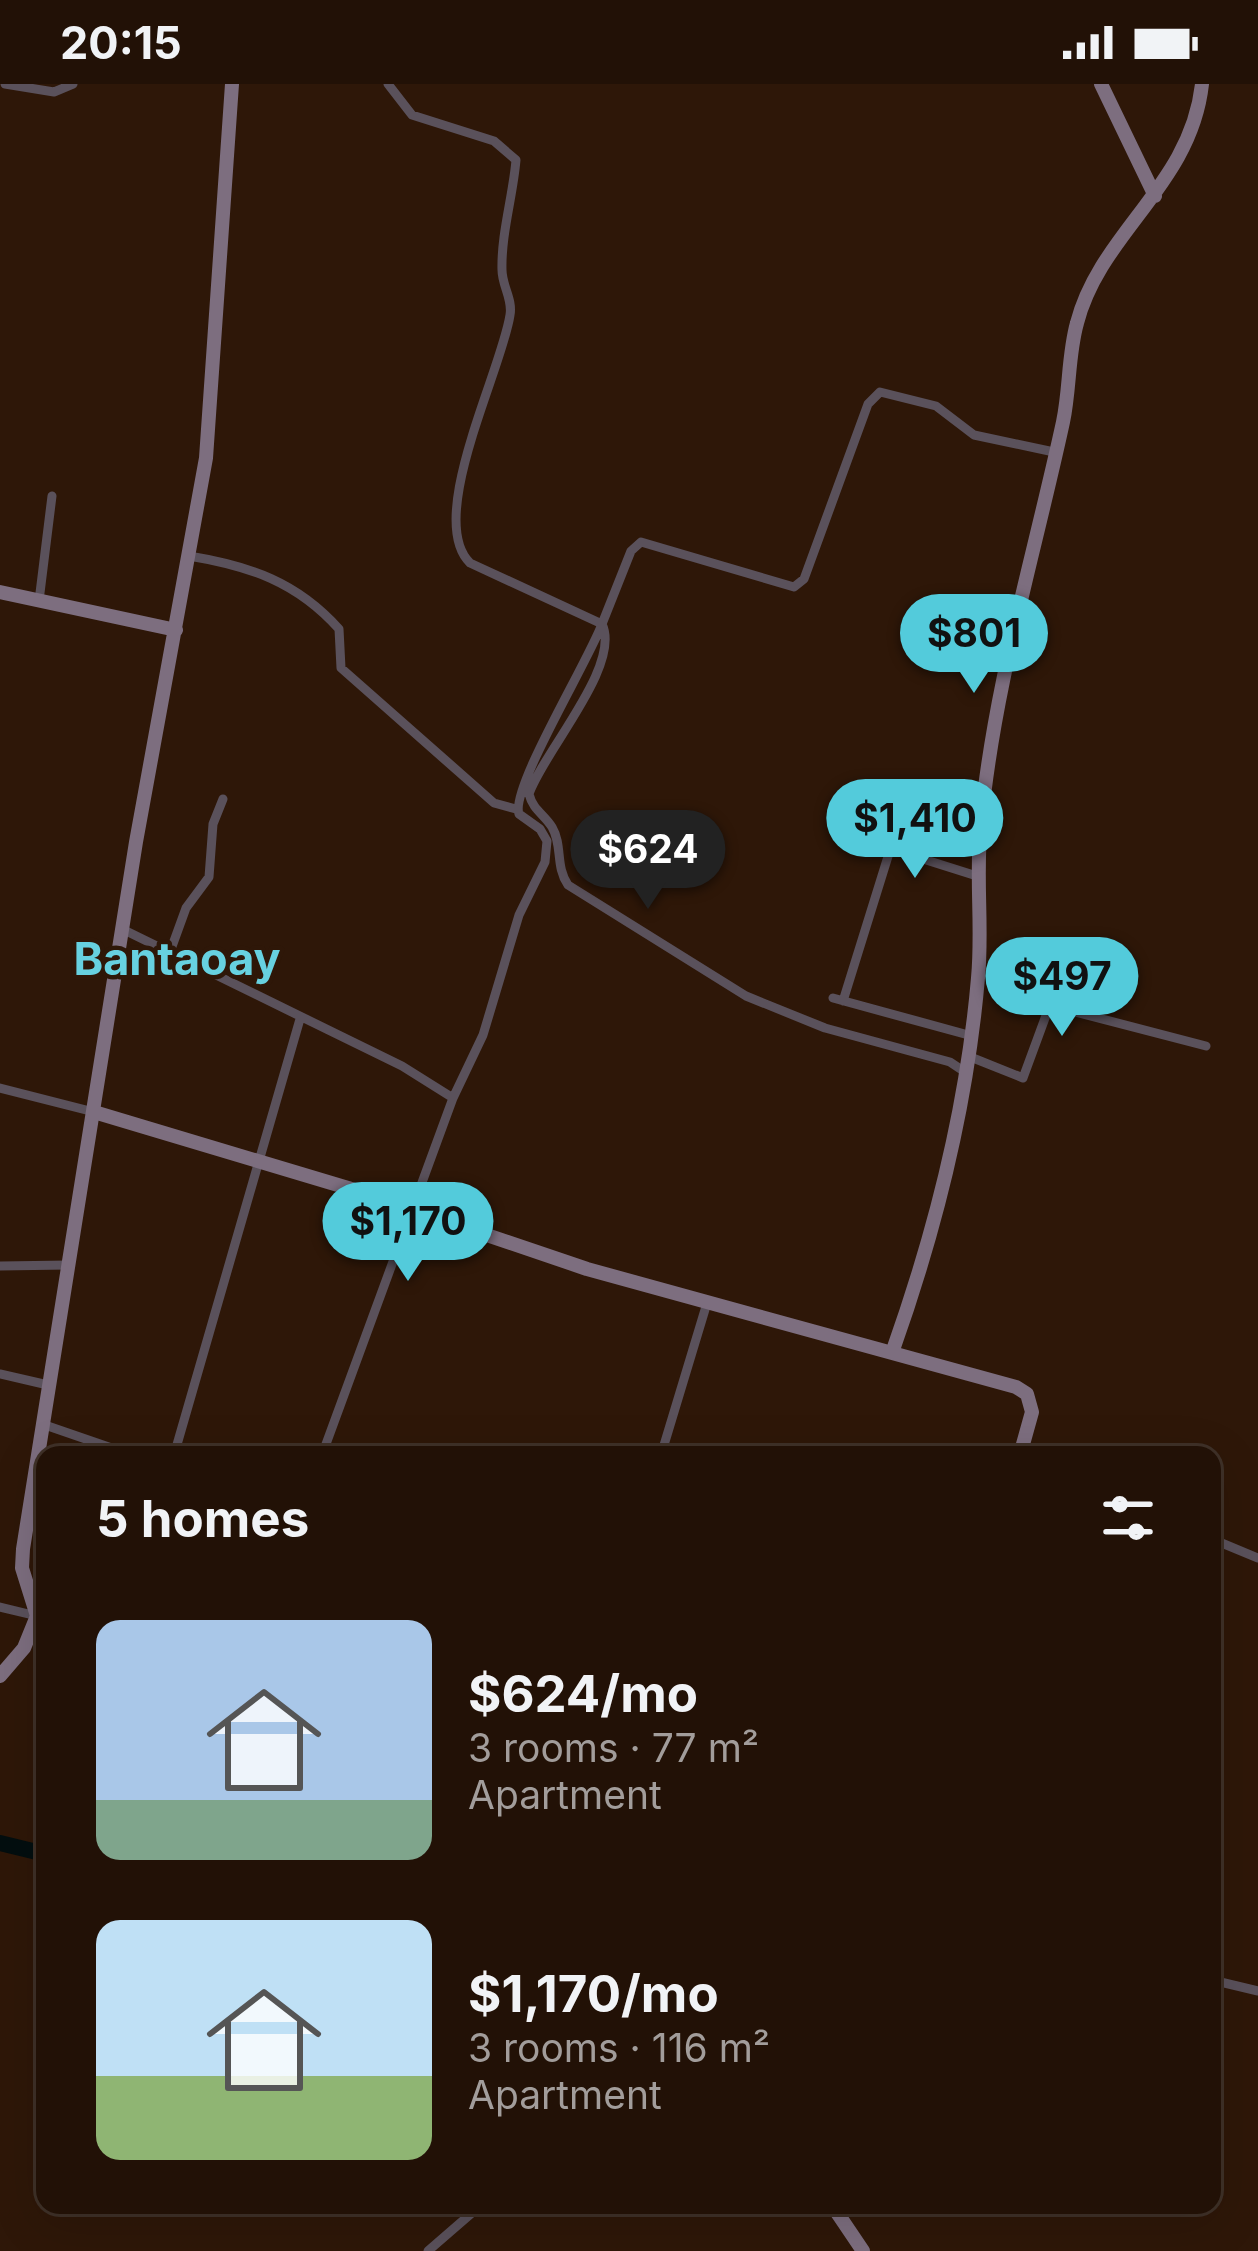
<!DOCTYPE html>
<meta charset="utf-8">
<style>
:root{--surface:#221106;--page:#2e1f14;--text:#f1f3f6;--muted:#a29d9b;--line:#3f3128;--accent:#53cbdb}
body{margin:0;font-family:Inter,sans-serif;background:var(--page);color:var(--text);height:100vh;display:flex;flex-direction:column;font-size:45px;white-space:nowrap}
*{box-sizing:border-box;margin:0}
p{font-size:39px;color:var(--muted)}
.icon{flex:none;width:66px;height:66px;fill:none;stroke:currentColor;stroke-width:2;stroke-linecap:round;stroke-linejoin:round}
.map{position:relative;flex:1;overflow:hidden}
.drawer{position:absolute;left:36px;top:1362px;width:1185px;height:768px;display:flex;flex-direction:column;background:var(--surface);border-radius:24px;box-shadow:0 12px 48px #0002,0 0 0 3px var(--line)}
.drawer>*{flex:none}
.price{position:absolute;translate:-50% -102px;padding:0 27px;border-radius:42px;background:var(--accent);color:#111;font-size:39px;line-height:78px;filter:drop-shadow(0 3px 6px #0008)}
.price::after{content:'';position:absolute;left:50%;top:72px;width:36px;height:27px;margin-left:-18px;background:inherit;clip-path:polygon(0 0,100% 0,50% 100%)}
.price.on{background:#222;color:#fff}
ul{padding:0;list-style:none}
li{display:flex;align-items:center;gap:36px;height:300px;padding:0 60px}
li span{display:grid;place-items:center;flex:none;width:336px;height:240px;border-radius:24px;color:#555}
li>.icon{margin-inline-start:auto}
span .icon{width:144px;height:144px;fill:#fffc;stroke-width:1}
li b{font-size:51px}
h2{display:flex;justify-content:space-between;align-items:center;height:144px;padding:0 60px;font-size:51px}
.status{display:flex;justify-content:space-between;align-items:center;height:84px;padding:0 60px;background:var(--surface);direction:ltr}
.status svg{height:33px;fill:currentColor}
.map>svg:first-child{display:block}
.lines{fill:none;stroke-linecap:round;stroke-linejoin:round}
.river{stroke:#030e0f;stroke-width:16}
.street{stroke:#5a515b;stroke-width:9}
.secondary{stroke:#7d6e7f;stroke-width:14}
.labels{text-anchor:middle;stroke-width:9;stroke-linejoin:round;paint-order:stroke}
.quarter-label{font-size:45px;font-weight:bold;fill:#67d1e0;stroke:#2e1708}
</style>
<div class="status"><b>20:15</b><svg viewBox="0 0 49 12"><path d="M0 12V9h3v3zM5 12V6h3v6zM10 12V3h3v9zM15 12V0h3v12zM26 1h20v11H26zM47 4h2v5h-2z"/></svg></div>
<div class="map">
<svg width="1258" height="2167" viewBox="0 0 1258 2167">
<rect width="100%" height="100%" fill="#2e1708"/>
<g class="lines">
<path class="river" d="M0 1759 45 1770"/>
<path class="street" d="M5 0 54 8 73 0
M388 0 412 31 494 57 516 76C513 112 501 150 502 186 502 202 513 215 510 231 502 286 425 435 470 479L602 540 631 467 641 458 794 503 804 495 868 320 880 308 936 322 974 351 1054 368
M189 472C250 482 297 498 339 545L341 584 494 719 516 725
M39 517 52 412
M602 540C622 582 543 668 529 710 533 726 544 730 552 743 563 762 555 782 568 801L746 912 825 944 950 978 965 988
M866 757 980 793
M122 845 402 982 453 1014
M170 868 186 824 209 793 213 740 223 715
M833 914 972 952
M843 917 890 766
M968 972 1023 994 1048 926 1056 923 1206 962
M0 1004 94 1028
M0 1182 68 1181
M0 1290 48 1301
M42 1340 132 1371
M174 1371 300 935
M322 1371 453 1014 483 951 519 831 545 778 547 757 540 745 519 730C510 705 588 578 602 540
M661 1371 707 1219
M1212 1455 1258 1474
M0 1523 37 1532
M1212 1896 1258 1907
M428 2167 481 2121"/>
<path class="secondary" d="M1101 0 1155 112
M0 508 176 546
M94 1028 348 1104 587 1185 1016 1303 1027 1310 1032 1328 1020 1371
M893 1266C936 1145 967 1022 978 894 983 842 975 791 981 739 994 602 1034 472 1063 338 1070 305 1068 271 1077 239 1100 149 1191 101 1202 0
M0 1592 24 1564 37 1532 22 1484 23 1465 136 758 206 374 232 0
M832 2121 863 2167"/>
</g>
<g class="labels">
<g class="quarter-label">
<text x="177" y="891">Bantaoay</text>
</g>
</g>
</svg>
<b class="price" style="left:974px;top:612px">$801</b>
<b class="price" style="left:915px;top:797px">$1,410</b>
<b class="price on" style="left:648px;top:828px">$624</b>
<b class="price" style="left:1062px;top:955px">$497</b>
<b class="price" style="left:408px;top:1200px">$1,170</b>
<section class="drawer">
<h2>5 homes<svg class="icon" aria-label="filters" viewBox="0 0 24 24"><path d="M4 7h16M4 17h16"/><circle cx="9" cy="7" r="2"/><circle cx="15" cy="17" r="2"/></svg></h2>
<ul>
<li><span style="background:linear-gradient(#a9c7e8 75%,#7fa58c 0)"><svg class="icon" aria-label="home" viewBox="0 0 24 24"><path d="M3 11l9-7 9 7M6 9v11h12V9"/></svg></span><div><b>$624/mo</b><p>3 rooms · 77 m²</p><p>Apartment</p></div></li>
<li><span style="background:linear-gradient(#bfe0f5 65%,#8fb573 0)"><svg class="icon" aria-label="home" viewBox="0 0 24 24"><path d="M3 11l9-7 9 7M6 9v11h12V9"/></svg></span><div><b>$1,170/mo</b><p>3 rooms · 116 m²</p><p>Apartment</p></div></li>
</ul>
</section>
</div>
